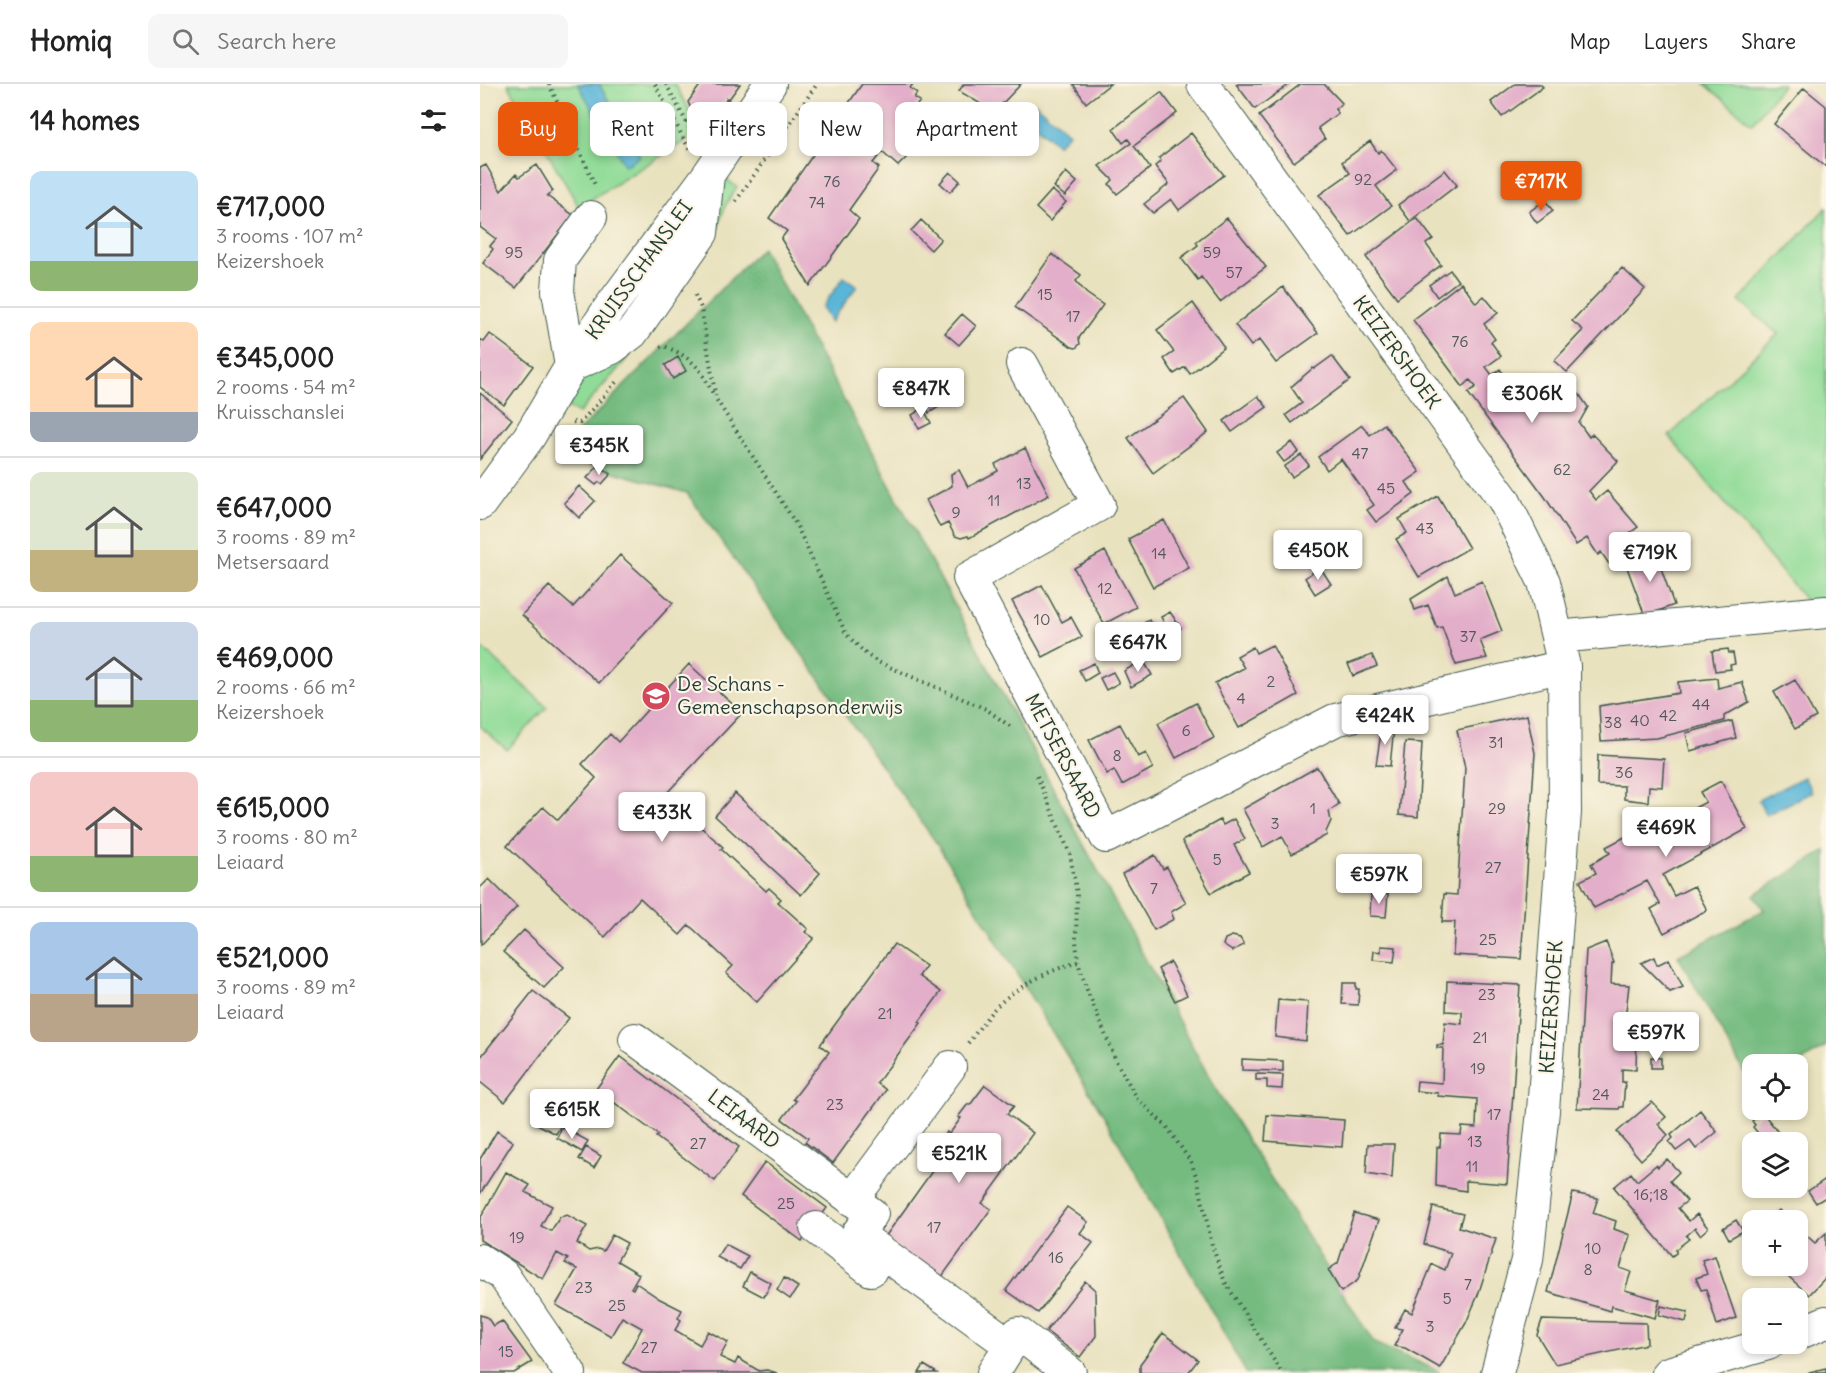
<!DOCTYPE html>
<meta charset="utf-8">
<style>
:root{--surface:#fff;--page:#f6f6f6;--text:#222;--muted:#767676;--line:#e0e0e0;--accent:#ea580c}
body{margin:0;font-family:Delius,sans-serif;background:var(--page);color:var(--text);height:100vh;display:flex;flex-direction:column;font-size:22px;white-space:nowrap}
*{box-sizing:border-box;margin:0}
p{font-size:20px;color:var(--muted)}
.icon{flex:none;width:33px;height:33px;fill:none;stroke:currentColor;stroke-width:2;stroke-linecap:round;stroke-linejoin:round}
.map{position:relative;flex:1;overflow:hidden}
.details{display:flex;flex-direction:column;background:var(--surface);width:480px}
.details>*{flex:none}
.guide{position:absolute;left:18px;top:18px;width:570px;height:54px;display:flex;gap:12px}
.buttons{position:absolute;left:1262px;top:970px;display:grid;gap:12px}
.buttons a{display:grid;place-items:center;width:66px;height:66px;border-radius:12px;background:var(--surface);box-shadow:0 3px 9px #0003;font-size:30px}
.price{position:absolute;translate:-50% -51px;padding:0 14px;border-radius:6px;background:#fff;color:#222;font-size:20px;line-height:39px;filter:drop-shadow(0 2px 3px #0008)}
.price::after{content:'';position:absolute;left:50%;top:36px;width:18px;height:14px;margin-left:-9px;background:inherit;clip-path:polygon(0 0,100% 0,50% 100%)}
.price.selected{background:var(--accent);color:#fff}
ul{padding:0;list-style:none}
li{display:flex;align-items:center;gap:18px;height:150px;padding:0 30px}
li+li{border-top:2px solid var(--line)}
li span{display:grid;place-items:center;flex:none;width:168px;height:120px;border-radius:12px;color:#555}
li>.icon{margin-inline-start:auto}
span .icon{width:72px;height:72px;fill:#fffc;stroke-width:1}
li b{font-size:26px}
h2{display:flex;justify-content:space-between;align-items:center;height:72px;padding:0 30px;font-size:26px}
.pill{padding:0 21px;border-radius:12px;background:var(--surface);box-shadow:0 3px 9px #0003;font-size:21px;line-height:54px}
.pill.selected{background:var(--accent);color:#fff}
header{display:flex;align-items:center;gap:36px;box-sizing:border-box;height:84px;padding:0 30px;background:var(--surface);border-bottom:2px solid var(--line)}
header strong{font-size:28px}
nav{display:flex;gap:33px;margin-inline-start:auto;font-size:21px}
.search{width:420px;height:54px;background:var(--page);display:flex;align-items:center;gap:15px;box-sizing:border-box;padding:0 21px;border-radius:12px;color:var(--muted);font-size:22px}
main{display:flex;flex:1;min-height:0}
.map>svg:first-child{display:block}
.green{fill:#90db97;stroke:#588c66;stroke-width:1.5}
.forest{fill:#74bb80;stroke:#4a7c5a;stroke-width:1.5}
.water{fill:#5ab6d8;stroke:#3c7a86;stroke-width:1.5}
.building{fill:#e3aec9}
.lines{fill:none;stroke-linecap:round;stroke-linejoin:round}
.minor-casing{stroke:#3d5649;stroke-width:34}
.path{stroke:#3d5649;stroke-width:4;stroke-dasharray:1.5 4.5;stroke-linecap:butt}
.minor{stroke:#fff;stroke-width:32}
.labels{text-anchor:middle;stroke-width:4.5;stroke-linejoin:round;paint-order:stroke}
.number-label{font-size:16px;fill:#505959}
.street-label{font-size:20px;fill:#1f3d34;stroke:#fcf5e5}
.poi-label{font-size:20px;fill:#1f3d34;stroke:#fcf5e5;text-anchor:start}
</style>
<header>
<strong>Homiq</strong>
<div class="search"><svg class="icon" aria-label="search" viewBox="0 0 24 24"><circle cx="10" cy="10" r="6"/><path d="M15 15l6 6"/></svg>Search here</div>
<nav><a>Map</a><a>Layers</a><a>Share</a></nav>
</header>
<main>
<section class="details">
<h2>14 homes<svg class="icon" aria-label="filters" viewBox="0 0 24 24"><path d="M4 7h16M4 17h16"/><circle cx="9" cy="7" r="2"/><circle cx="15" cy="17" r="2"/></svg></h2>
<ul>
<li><span style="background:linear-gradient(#bfe0f5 75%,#8fb573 0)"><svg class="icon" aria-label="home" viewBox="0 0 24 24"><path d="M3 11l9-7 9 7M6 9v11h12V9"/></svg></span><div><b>€717,000</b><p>3 rooms · 107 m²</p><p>Keizershoek</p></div></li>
<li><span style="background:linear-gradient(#ffd9b3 75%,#9aa5b1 0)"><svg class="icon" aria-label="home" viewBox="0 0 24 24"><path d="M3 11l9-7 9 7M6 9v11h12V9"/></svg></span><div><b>€345,000</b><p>2 rooms · 54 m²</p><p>Kruisschanslei</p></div></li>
<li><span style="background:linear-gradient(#dfe7d0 65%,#c2b280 0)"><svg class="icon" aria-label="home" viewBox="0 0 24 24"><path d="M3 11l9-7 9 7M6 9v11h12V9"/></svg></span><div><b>€647,000</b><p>3 rooms · 89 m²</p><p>Metsersaard</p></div></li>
<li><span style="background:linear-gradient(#c9d6e8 65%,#8fb573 0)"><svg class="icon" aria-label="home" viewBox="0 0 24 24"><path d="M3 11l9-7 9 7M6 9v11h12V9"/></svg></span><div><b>€469,000</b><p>2 rooms · 66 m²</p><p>Keizershoek</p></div></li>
<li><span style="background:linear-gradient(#f6c9c9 70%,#8fb573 0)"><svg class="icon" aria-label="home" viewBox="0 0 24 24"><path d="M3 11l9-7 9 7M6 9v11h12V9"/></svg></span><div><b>€615,000</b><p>3 rooms · 80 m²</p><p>Leiaard</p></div></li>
<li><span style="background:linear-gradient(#a9c7e8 60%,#b9a48a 0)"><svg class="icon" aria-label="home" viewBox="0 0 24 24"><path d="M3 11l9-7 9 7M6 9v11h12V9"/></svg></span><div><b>€521,000</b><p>3 rooms · 89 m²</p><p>Leiaard</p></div></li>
</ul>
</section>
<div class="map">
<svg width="1346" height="1289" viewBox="0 0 1346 1289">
<rect width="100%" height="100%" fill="#fcf5e5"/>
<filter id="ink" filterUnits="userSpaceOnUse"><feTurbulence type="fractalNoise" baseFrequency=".0167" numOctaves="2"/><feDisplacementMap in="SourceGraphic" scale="12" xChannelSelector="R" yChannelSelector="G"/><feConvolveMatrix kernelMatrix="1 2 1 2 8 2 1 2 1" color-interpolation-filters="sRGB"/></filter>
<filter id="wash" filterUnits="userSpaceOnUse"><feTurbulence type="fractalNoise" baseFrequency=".008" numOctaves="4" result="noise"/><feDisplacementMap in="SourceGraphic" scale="24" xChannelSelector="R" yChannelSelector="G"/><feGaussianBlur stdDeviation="1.35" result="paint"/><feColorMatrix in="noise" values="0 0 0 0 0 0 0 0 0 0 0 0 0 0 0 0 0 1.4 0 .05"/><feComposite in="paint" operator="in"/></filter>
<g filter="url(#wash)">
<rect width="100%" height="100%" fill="#e9e2bf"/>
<path class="green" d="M28 0H195L221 47 99 123Z
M1225 0H1303L1272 40Z
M239 90 257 103 245 122 237 146Z
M1346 124V520L1331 523 1189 352 1298 250 1259 217Z
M152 269 99 329 88 324 96 305 106 289Z
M0 562 67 623 27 666 0 642Z"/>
<path class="forest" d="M282 164 736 1006 894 1259 959 1287 957 1289H766L624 1032 455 757 207 409 75 371Z
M1346 766V962L1316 981H1272V1002L1198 872 1284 826 1274 811Z"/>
<path class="water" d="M98 0H119L160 72 145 82Z
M555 19 589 49 577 61 544 31Z
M364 193 377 202 351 238 342 223Z
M1324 693 1332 708 1286 731 1278 716Z"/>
<g id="blocks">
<path class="building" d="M221 0H260L249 15 247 14 225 48 221 47 208 18Z
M382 0H433L430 4 437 9 434 14 440 17 425 37 441 53 426 74 418 82 402 68 393 79 399 84 369 126 379 135 330 202 301 155 307 147 289 134Z
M484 0H541L520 22 531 33 521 41 501 20 479 7Z
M593 0H630L606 19Z
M756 0H810L775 25Z
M821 0H844L862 19 855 25 858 29 838 44 845 55 814 78 779 32Z
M1035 0H1060L1063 3 1022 33 1011 18Z
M1324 4 1346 22V83L1294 40Z
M681 8 697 29 654 62 670 84 637 110 629 100 633 96 619 82 651 59 648 55 643 59 633 45Z
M711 49 744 91 699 126 691 115 673 129 664 120 689 100 675 82 681 77 679 74Z
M890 57 898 69 901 66 917 86 896 102 911 122 870 152 839 111 870 89 862 78Z
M6 81 21 107 36 90 39 93 57 81 73 107 67 112 93 131 36 204 3 179 13 165 10 162 16 155 0 143V84Z
M965 86 977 101 930 137 918 121Z
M470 88 480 97 470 108 460 99Z
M586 88 597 98 585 112 574 103Z
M572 106 586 118 570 137 556 124Z
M1065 116 1073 127 1057 139 1049 128Z
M747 134 786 183 740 218 721 193 718 196 701 174 718 161 716 158Z
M937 134 953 155 946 160 961 181 917 214 886 173Z
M441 136 461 155 451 166 431 147Z
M572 170 601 191 596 197 606 209 623 221 599 254 600 260 596 264 592 263 535 223Z
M1142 184 1165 205 1087 288 1074 277 1103 246 1092 237Z
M970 186 978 197 957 213 949 201Z
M981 199 996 219 1004 212 1018 229 1004 240 1015 255 1011 258 1021 272 1006 283 1012 291 1020 285 1034 305 1039 300 1045 308 1059 294 1069 304 1082 291 1096 312 1099 310 1108 323 1099 339 1109 353 1112 350 1138 377 1109 407 1116 416 1127 407 1158 443 1140 456 1148 467 1129 480 1121 468 1118 471 1107 454 1096 461 1065 413 988 309 996 303 990 296 983 303 933 236Z
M803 203 838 249 796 279 779 256 771 262 755 241Z
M713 219 744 263 710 290 705 283 694 290 684 275 694 268 677 246Z
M482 230 496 242 479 261 465 249Z
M10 250 53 282 24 321 0 303V255L4 258Z
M852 272 870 296 812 339 806 331 822 319 811 303 833 284 834 285Z
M198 273 206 287 193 295 185 281Z
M427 295 438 305 423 320 413 312Z
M456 299 467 318 449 329 442 314Z
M0 309 32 335 0 375Z
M778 312 787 323 752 348 744 337Z
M704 314 728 348 673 389 648 354Z
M443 324 451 339 439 345 432 331Z
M904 340 940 388 926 398 934 410 896 438 887 426 894 421 861 375 847 386 838 373 882 341 890 351Z
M812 358 819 368 804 378 797 369Z
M545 364 569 411 489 454 488 452 481 454 475 452 468 439 460 443 446 416 472 402 471 390 479 386 488 403 518 387 515 380Z
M821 371 829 381 812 393 804 383Z
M118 382 131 390 122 400 119 398 116 401 107 394Z
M99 402 115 417 99 434 84 419Z
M958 412 989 464 939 493 916 455 927 449 919 435Z
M684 436 709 484 673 503 648 455Z
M625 467 656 523 624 540 594 484Z
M1175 467 1194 521 1165 532 1145 478Z
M140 471 193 519 119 599 42 531 69 502 93 523Z
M840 483 851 500 835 510 825 494Z
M968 492 975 509 1002 497 1022 547 1000 556 1007 574 976 581 962 543 957 544 948 521 935 526 931 515Z
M562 501 582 538 591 533 602 553 563 573 532 517Z
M690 528 701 544 690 550 681 533Z
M669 536 677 551 661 560 653 545Z
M792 561 818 611 759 644 735 599 764 584 757 572 773 563 776 569Z
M1248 565 1249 569H1253L1255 580 1250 581 1251 585 1235 587 1232 567Z
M892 571 897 582 873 592 868 580Z
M663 576 672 591 651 603 644 587Z
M614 579 618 589 605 597 599 586Z
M209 580 262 629 185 711 243 763 241 765 286 807 289 804 301 815 298 818 328 845 325 848 334 854 277 918 246 889 253 882 209 841 200 851 160 814 125 853 27 762 63 723 78 736 116 694 102 680 130 650 138 658Z
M633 588 639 599 626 606 620 594Z
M1237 594 1238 604 1262 598 1269 618 1244 632V637L1177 654 1121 657 1119 622 1199 609 1198 598Z
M1315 596 1336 633 1315 645 1294 608Z
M716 619 734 654 696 674 678 639Z
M1047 631 1055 669 1041 875 973 871 975 838H962L964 810 977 811 985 684 977 646Z
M1252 637 1256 654 1210 667 1206 649Z
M640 640 658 673 666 669 673 684 642 701 634 686 627 690 609 656Z
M902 642 914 643 910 682 896 681Z
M925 658 942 659 938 733 919 731Z
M1118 671 1184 675 1182 703 1169 702 1168 718 1144 715V702L1117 701Z
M837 683 859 720 849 727 851 737 846 748 847 751 812 770 802 752 783 763 763 725Z
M1241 697 1267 745 1183 791 1194 812 1214 802 1227 826 1184 849 1171 825 1180 820 1167 797 1114 824 1100 797 1116 789 1111 780 1130 769 1126 763 1156 747 1160 753 1226 718 1220 708Z
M255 709 340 789 321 811 235 732Z
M754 735 765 755 754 761 769 788 731 809 702 757 740 736 743 741Z
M675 771 683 785 687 783 706 819 691 828 694 835 674 846 642 790Z
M866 783 880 784 879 797 866 796Z
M9 795 37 823 1 861 0 804Z
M891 809 908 810 906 833 890 832Z
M44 846 84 883 64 904 23 868Z
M752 852 760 854 764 861 752 867 743 861 745 855Z
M1126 858 1134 879 1132 880 1131 900 1149 901 1144 944H1157L1156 986 1142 985V998H1145L1143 1023H1140L1139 1025 1097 1024 1106 866Z
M414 860 446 882 439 892 461 908 439 938 441 939 397 999 406 1006 353 1079 325 1058 328 1054 302 1035 316 1017 313 1015 349 968 340 961Z
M901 862 916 863 914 878 893 876 894 867 901 868Z
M1174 873 1177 881 1189 875 1203 903 1190 908 1161 879Z
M690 878 707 911 695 917 678 885Z
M967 897 1040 901 1027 1100 986 1097V1107L956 1102 957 1063H960L961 1050 981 1051 982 1043 996 1044 997 1015 958 1012V1009L936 1007 937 997 962 999 963 964H957V961H963L965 938 982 940V928L966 927Z
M863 899H876V905H879L878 921 862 920Z
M53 907 89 934 25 1018 0 998V974Z
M798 916 828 918 826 957 795 953Z
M140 972 259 1063 235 1097 176 1053 178 1051 116 1005Z
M1171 973 1181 974V984H1171Z
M762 975 803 977V987L762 986Z
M776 990 803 991 802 1005 787 1004V996H776Z
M505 1001 534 1022 527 1030 553 1049 502 1119 511 1125 458 1198 405 1153 453 1086 444 1080 467 1048 469 1050 473 1045 481 1034 478 1033 488 1020 490 1021Z
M1172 1018 1186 1033 1178 1040 1188 1051 1161 1076 1137 1048Z
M62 1026 83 1037 76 1050 55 1039Z
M1220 1026 1237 1048 1216 1065 1210 1057 1196 1067 1189 1058 1193 1054 1191 1051Z
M1283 1029 1305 1057 1302 1059H1286L1273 1043 1275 1041 1272 1037Z
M787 1031 864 1036 862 1063 785 1057Z
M82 1043 108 1057 102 1068 77 1054Z
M17 1047 33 1058 0 1110V1075Z
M888 1060H914L912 1094 886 1090Z
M106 1063 121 1072 114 1084 99 1075Z
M1187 1075 1199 1088 1190 1097 1207 1117 1198 1124 1209 1137 1217 1130 1228 1144 1220 1151 1215 1144 1206 1152 1209 1155 1196 1165V1169L1192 1172 1134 1103 1151 1089 1157 1097 1176 1081 1178 1083Z
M285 1078 347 1124 322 1157 261 1112Z
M26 1088 50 1101 45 1108 72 1122 61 1142 71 1147 80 1133 87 1131 107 1142 97 1159 109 1167 118 1165 123 1167 132 1151 147 1159 137 1177 159 1190 151 1204 153 1205 156 1199 180 1215 202 1226 198 1234 201 1236 195 1246 220 1261 228 1247 248 1258 240 1273 255 1280 258 1274 279 1287 287 1286 297 1289H162L143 1279 162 1244 142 1233 131 1252 76 1221 97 1185 85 1179 88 1175 77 1169 63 1195 0 1156V1135Z
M1346 1095V1113L1336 1119 1328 1107Z
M1093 1109 1118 1114 1113 1129 1136 1137 1134 1145 1150 1151 1140 1184 1151 1188 1145 1206 1180 1216 1175 1234 1131 1222 1130 1227 1068 1208Z
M587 1123 608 1138 600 1149 613 1159 558 1229 526 1206Z
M953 1123 983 1130 979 1143 1016 1155 998 1211 986 1239 960 1284 925 1264 914 1262 923 1245 915 1244 925 1225 932 1229 952 1180 965 1186 971 1169 944 1160Z
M1299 1126 1307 1133 1311 1137H1288Z
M874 1129 899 1136 878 1196 861 1208 848 1186 858 1179Z
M1256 1136 1263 1147 1249 1155 1243 1144Z
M1317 1143 1335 1159 1346 1149V1193L1329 1211 1297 1182H1317Z
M245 1160 268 1172 260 1185 237 1173Z
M1235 1172 1256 1234 1237 1241 1226 1205 1221 1206 1216 1194 1227 1190 1222 1176Z
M270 1188 291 1199 284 1213 263 1202Z
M304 1194 318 1203 310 1215 297 1206Z
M605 1197 615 1206 616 1252 600 1273 566 1247Z
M1181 1222 1208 1228 1206 1238 1179 1231Z
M0 1231 7 1233 13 1242 22 1237 52 1278 34 1289H0Z
M1062 1236 1166 1239 1167 1260 1075 1280 1057 1251Z
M683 1249 718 1276 708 1289H660V1280Z
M444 1281 457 1289H439Z
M1346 1284V1289H1329V1288Z"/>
</g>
</g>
<g filter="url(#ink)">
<use href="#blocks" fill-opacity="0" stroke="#3d5649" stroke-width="1.5"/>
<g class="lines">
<g class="minor-casing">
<path id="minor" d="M723 0 1024 416 1064 498 1084 582 1085 728 1063 1027 1047 1176 1017 1289
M542 280 619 421 489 494 626 753 855 636 1084 582
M91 282 132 264 152 249 222 149 228 91
M91 282 78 207 80 176 111 133
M0 420 49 353 91 282 128 226 228 91 290 0
M1077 553 1346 528
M155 955 392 1130 377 1150 530 1261
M372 1116 470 983
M336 1144 391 1186
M0 1176 23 1191 90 1289
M1317 1250 1346 1238
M513 1289 538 1249 590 1289
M1188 1289 1288 1260"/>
</g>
<path class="path" d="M69 0 116 103
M175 0 209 65
M186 0 216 56
M256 117 337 0
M215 211 221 224 236 315 316 440 366 550 387 571 398 578 506 625 531 643
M180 263 184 262C213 274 220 283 233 310
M93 338 100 339 138 296
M557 692 590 770 597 810 596 857 598 878 607 906 637 979 657 1014 687 1043 711 1078 718 1097 732 1161 745 1198 802 1289
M488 959C498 947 506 933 517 922 539 901 570 886 598 878"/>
<use href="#minor" class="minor"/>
</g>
</g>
<defs>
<g id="school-disc" transform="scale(1.5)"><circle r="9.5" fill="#d1495b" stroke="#fcf5e5"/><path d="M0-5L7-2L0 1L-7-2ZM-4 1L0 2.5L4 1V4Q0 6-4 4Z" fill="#fff"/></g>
</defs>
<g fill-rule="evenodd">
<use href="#school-disc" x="176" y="612"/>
</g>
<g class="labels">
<g class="number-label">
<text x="883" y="101">92</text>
<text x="352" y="103">76</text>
<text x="337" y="124">74</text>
<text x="34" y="174">95</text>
<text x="732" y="174">59</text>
<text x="754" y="194">57</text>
<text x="565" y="216">15</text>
<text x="593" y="238">17</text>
<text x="980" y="263">76</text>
<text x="880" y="375">47</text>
<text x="1082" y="391">62</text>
<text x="544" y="405">13</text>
<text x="906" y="410">45</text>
<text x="514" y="422">11</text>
<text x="476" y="434">9</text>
<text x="945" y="450">43</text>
<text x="679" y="475">14</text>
<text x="625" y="510">12</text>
<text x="562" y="541">10</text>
<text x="988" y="558">37</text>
<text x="791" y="603">2</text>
<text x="761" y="620">4</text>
<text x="1221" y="626">44</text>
<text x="1188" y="637">42</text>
<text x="1160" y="642">40</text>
<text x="1133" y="644">38</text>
<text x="706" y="652">6</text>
<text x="1016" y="664">31</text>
<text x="637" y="677">8</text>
<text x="1144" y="694">36</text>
<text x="833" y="730">1</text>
<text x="1017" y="730">29</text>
<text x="795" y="745">3</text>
<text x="737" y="781">5</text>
<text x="1013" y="789">27</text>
<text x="674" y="810">7</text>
<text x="1008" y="861">25</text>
<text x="1007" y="916">23</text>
<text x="405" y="935">21</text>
<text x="1000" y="959">21</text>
<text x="998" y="990">19</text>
<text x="1121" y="1016">24</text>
<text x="355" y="1026">23</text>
<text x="1014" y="1036">17</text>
<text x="995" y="1063">13</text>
<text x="218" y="1065">27</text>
<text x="992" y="1088">11</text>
<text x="1171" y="1116">16;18</text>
<text x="306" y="1125">25</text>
<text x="454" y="1149">17</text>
<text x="37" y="1159">19</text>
<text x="1113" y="1170">10</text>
<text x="576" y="1179">16</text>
<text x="1108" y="1191">8</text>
<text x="988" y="1206">7</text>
<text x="104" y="1209">23</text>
<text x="967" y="1220">5</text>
<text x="137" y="1227">25</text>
<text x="950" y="1248">3</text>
<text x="169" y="1269">27</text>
<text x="26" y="1273">15</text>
</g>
<g class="street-label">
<text transform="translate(159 186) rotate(-54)" y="7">KRUISSCHANSLEI</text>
<text transform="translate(917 268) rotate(54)" y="7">KEIZERSHOEK</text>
<text transform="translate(583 672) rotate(62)" y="7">METSERSAARD</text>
<text transform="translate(1071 923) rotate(-86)" y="7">KEIZERSHOEK</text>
<text transform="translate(264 1035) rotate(37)" y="7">LEIAARD</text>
</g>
<g class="poi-label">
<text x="197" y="607">De Schans -<tspan x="197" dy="23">Gemeenschapsonderwijs</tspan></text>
</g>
</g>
</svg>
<div class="buttons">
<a><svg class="icon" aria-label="locate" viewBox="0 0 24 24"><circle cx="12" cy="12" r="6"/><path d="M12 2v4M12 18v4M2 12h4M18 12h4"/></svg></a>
<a><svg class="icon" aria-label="layers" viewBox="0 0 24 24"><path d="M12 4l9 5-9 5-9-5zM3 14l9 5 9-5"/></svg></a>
<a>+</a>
<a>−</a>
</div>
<b class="price selected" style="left:1061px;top:128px">€717K</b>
<b class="price" style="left:441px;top:335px">€847K</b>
<b class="price" style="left:1052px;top:340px">€306K</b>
<b class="price" style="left:119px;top:392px">€345K</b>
<b class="price" style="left:838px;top:497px">€450K</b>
<b class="price" style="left:1170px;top:499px">€719K</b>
<b class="price" style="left:658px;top:589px">€647K</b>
<b class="price" style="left:905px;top:662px">€424K</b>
<b class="price" style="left:182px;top:759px">€433K</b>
<b class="price" style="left:1186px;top:774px">€469K</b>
<b class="price" style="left:899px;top:821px">€597K</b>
<b class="price" style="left:1176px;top:979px">€597K</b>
<b class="price" style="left:92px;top:1056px">€615K</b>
<b class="price" style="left:479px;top:1100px">€521K</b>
<div class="guide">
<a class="pill selected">Buy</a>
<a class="pill">Rent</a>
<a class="pill">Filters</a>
<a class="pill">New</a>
<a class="pill">Apartment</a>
</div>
</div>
</main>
